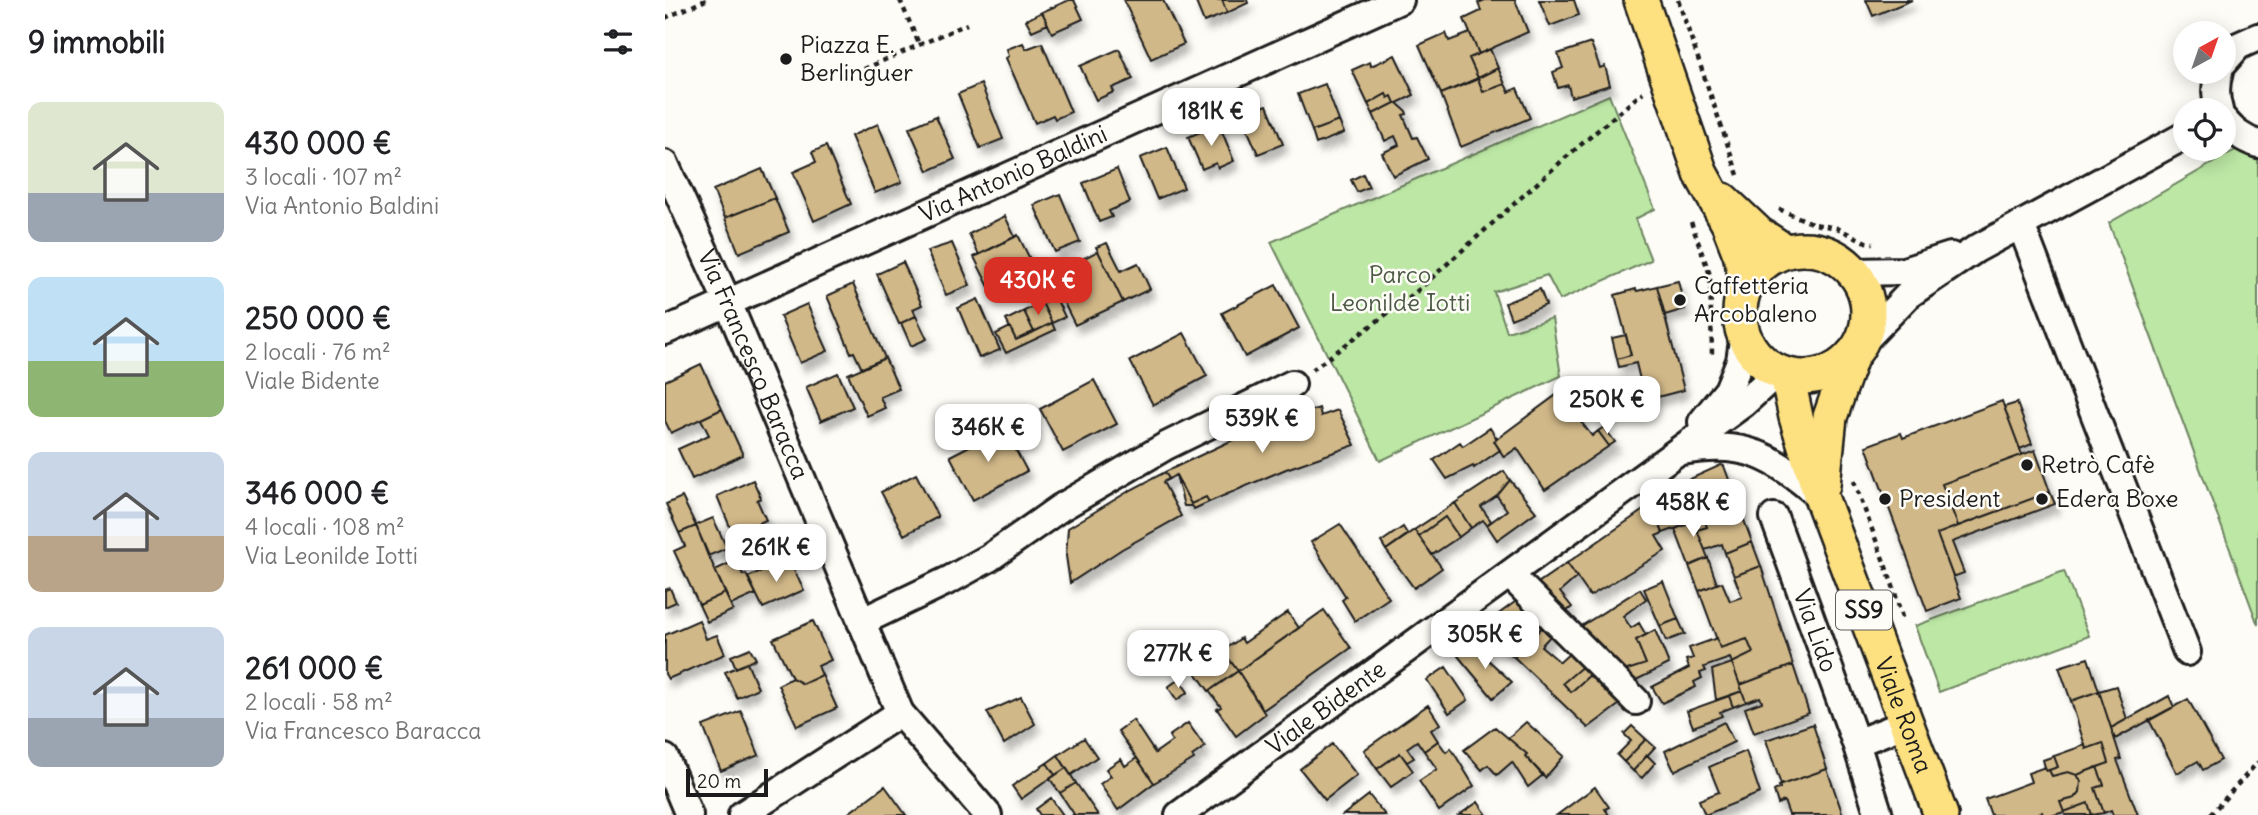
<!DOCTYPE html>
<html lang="it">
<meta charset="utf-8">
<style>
:root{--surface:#fff;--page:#f2f2f2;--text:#202124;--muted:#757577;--accent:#d93025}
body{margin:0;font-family:Delius,sans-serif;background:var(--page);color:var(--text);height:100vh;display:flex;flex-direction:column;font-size:26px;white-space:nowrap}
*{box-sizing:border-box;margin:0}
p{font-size:23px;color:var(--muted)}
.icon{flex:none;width:38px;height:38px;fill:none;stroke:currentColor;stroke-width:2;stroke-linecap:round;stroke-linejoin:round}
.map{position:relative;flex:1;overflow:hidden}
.panel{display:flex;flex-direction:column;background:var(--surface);width:665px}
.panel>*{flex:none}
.needle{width:46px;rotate:40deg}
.fabs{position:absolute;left:1508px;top:21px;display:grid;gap:14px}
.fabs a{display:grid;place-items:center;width:63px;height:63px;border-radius:50%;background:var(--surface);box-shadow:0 4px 18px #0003;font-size:35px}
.scale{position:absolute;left:21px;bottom:18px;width:82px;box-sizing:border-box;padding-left:7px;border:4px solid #1c1c1c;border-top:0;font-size:19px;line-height:24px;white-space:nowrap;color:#1c1c1c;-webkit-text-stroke:5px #fdfcf7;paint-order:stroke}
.price{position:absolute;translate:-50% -60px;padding:0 16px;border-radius:14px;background:#fff;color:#222;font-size:23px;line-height:46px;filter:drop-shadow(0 2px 4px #0008)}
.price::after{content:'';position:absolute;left:50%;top:42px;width:21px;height:16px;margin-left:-10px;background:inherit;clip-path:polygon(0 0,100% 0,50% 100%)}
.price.current{background:var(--accent);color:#fff}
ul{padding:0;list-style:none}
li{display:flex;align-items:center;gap:21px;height:175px;padding:0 28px}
li span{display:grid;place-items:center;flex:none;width:196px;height:140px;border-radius:14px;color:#555}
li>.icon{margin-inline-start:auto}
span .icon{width:84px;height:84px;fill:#fffc;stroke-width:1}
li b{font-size:30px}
h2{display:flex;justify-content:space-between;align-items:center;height:84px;padding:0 28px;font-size:30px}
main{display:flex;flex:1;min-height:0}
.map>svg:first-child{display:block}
.green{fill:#bce7a4;stroke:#6c8260;stroke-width:2}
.building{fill:#d1b888;stroke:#1c1c1c;stroke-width:2;filter:url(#shadow)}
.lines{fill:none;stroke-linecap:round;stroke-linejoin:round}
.minor-casing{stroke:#1c1c1c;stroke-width:32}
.major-casing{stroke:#1c1c1c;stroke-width:38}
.path{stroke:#1c1c1c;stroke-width:4.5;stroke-dasharray:5 5;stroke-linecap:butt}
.minor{stroke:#fdfcf7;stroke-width:26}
.major{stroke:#fde080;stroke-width:33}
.poi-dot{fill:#1c1c1c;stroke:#fdfcf7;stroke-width:2.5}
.labels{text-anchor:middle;stroke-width:5;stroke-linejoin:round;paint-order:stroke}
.shield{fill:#fdfcf7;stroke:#605f5e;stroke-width:2}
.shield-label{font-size:23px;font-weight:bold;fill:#1c1c1c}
.poi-label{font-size:24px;fill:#1c1c1c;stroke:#fdfcf7;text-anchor:start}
.street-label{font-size:24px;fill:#1c1c1c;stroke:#fdfcf7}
.park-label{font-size:24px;fill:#4c5945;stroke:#fdfcf7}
</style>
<main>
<section class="panel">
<h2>9 immobili<svg class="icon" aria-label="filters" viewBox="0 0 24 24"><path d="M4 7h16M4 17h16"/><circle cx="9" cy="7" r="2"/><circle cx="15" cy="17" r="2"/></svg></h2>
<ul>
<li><span style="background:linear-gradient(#dfe7d0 65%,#9aa5b1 0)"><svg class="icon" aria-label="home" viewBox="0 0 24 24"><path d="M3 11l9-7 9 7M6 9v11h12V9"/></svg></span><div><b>430 000 €</b><p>3 locali · 107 m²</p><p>Via Antonio Baldini</p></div></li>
<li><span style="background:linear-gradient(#bfe0f5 60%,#8fb573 0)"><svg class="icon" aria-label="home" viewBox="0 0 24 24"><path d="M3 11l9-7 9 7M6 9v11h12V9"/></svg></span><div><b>250 000 €</b><p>2 locali · 76 m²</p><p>Viale Bidente</p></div></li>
<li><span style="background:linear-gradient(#c9d6e8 60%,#b9a48a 0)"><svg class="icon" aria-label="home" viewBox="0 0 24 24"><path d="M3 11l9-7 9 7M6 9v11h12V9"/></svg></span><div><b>346 000 €</b><p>4 locali · 108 m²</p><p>Via Leonilde Iotti</p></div></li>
<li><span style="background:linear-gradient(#c9d6e8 65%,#9aa5b1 0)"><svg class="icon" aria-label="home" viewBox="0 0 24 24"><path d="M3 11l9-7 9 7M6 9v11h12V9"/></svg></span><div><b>261 000 €</b><p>2 locali · 58 m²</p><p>Via Francesco Baracca</p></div></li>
</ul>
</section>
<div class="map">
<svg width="1593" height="815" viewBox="0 0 1593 815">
<defs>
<filter id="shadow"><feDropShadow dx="4.5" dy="8" stdDeviation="3.5" flood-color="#0004"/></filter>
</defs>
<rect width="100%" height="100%" fill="#fdfcf7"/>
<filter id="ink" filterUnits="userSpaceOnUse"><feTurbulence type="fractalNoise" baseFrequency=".0143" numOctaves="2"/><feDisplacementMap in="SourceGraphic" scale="14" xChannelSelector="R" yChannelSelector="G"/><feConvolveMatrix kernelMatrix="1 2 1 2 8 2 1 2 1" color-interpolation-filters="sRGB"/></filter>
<g filter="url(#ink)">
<path class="green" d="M944 95 990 209 970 219 986 260 895 300 882 275 829 292 842 332 887 318 896 376 715 461 606 242Z
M1593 137V625L1444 223Z
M1399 571 1424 636 1274 692 1250 626Z"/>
<path class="building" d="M404 0H409L418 19 387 33 377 12Z
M461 0H498L519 44 486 59 459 1Z
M530 0H557L562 13 539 22Z
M557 0H582L583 3 562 13Z
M820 0H850L863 32 814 54 799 19 816 11 813 3Z
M874 0H909L914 15 885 26Z
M1201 0H1247L1208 16Z
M377 12 383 24 367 31 361 20Z
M781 33 784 41 805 33 814 54 804 58 813 78 776 94 754 45Z
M358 43 361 49 377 43 406 112 390 119 388 115 370 123 341 58 344 56 342 49Z
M926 43 935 68 940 66 945 85 906 97 903 85 893 88 888 72 898 68 893 54Z
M454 49 468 79 447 88 449 92 431 100 415 66Z
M825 49 833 68 813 78 804 58Z
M730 55 749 95 732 103 741 111 742 114 738 115 748 138 752 137 763 159 728 176 717 153 734 145 730 136 720 141 708 114 730 103 727 96 723 98 721 94 703 104 687 70 705 62 706 66Z
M833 68 840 84 818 92 813 78Z
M813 79 818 92 840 84 844 92 852 88 865 118 796 147 776 94Z
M316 84 338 139 315 148 293 94Z
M660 84 674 121 647 131 633 94Z
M721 94 723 98 727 96 730 103 708 114 703 104Z
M602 105 618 144 593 154 576 115Z
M271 116 290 159 263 171 244 128Z
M674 121 679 133 651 144 647 131Z
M213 124 237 182 210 193 186 136Z
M554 124 569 161 553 168 551 163 537 169 523 137Z
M161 146 186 204 149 221 128 172 151 162 147 152Z
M502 147 519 188 492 199 475 158Z
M97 169 110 198 60 218 48 190Z
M452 169 465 202 444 211 447 217 434 222 418 183Z
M698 174 704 187 692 192 686 180Z
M395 194 415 242 390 252 369 205Z
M110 198 124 232 74 253 60 218Z
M340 216 350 237 314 255 304 234Z
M353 235 368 265 324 287 309 257Z
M287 243 305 285 281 295 262 251Z
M442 243 456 271 473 263 485 289 458 302 431 247Z
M433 251 458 302 410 325 395 295 425 281 415 260Z
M238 262 257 305 248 309 251 316 234 324 212 274Z
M368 265 373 275 342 290 336 281Z
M1013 281 1020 309 1000 315 992 286Z
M188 284 220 358 197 369 189 352 186 353 162 296Z
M611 285 634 328 580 357 557 313Z
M992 286 1019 390 966 404 960 384 975 380 971 363 954 367 952 359 966 355 950 295 971 289 972 291Z
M875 289 881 305 846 319 840 303Z
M390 296 400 317 387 323 377 303Z
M313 299 335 350 314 358 293 308Z
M377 303 387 323 369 332 359 311Z
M142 304 163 351 135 363 115 316Z
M359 311 369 332 351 340 341 320Z
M251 316 262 339 246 346 236 323Z
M387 323 390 330 341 353 331 334 345 327 351 340Z
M519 333 542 376 488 405 465 361Z
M961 335 966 355 952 359 947 338Z
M220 358 234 389 215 397 220 408 202 416 183 374Z
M36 364 57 409 6 433 0 421V381Z
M173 373 188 407 156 421 141 387Z
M429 380 452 424 398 452 375 409Z
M894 393 927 436 933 431 944 446 880 490 852 448 839 457 829 441Z
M1337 401 1357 455 1277 484 1293 526 1272 534 1296 598 1262 611 1201 446 1236 433 1238 438Z
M1352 403 1367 444 1355 449 1339 407Z
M654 408 656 416 673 410 690 445 621 469 544 502 541 497 526 504 511 475 504 479 500 472 576 436Z
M57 409 78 455 27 479 13 449 44 435 36 419Z
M939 427 950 442 944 446 933 431Z
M339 428 362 471 308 500 285 456Z
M825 428 832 439 829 441 835 450 809 468 808 466 782 479 769 460 795 442 798 446Z
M1370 450 1385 492 1293 526 1277 484Z
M1056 465 1059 466 1087 542 1060 553 1057 544 1040 550 1032 530 1042 527 1036 510 1026 514 1029 522 998 533 987 504 1016 483Z
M839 471 845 480 832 496 816 507 826 521 822 525 818 520 806 528 790 503Z
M500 472 504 479 498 482 516 516 457 549 405 583 401 556 403 528 464 491Z
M251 474 273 517 239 535 216 492Z
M511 475 526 504 541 497 544 502 529 509 526 506H519Z
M88 480 96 498 92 500 101 520 68 534 52 496Z
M845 480 871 512 832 540 822 525 842 510 832 496Z
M1385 492 1390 504 1287 542 1299 573 1288 577 1272 534Z
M17 497 31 526 14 533 1 504Z
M790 503 806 528 794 537 780 517 754 536 749 530Z
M987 504 998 533 991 536 1000 551 925 596 902 563Z
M1036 510 1042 527 1032 530 1043 558 1024 566 1010 529 1029 522 1026 514Z
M780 517 794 537 767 555 754 536Z
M48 518 62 548 43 556 31 525Z
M675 524 724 598 690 621 677 600 681 597 646 542Z
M31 526 60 593 34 605 9 551 20 546 14 533Z
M738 527 743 535 721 550 716 542Z
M749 530 777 568 749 588 721 550Z
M1087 542 1096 566 1069 576 1060 553Z
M1043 558 1052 584 1034 591 1024 566Z
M71 560 78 575 81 574 91 594 66 605 50 570Z
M125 562 139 590 98 608 83 577 109 565 111 569Z
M902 563 912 577 895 592 907 607 897 615 870 585Z
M1096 566 1128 665 1075 685 1067 663 1088 653 1082 639 1055 648 1034 591 1057 582 1065 601 1077 597 1069 576Z
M998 581 1013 619 995 626 979 589Z
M5 588 11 602 0 607V590Z
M975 589 981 599 958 616 966 628 974 623 981 635 971 640 981 664 959 671 915 627Z
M60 593 68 610 42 622 34 605Z
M854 599 881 623 849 657 816 627Z
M659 610 686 648 598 710 573 671Z
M623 612 634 628 573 671 558 651 576 638 579 643Z
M1013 619 1020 634 1001 641 995 626Z
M34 620 41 639 52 635 60 654 3 679 0 674V635Z
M148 621 166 660 153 666 157 675 138 684 127 678 108 639Z
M881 623 889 632 876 646 895 662 907 651 919 665 898 683 906 692 927 673 959 701 923 728 849 657Z
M990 630 1004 664 969 681 959 671 981 664 971 640Z
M1052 638 1055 648 1082 639 1088 653 1067 663 1065 658 1039 667 1041 671 1035 673 1037 678 1029 682 1031 687 997 703 987 687 1024 668 1021 660 1028 658 1024 648Z
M806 644 847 682 828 698 793 656Z
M85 648 91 659 71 668 66 656Z
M559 653 573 671 544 691 531 673Z
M1423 658 1434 691 1406 701 1394 667Z
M82 663 93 688 72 698 60 672Z
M1067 663 1077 691 1051 700 1047 670Z
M919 665 927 673 906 692 898 683Z
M1128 665 1144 713 1089 733 1080 708 1097 702 1095 697 1081 702 1075 685Z
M781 667 803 700 784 713 762 680Z
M573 671 600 714 571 736 552 709 556 707 544 691Z
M157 675 172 708 132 726 113 685 127 678 138 684Z
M514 679 523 692 512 700 503 687Z
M1451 686 1462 719 1446 728 1434 691Z
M1077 691 1081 702 1068 707 1064 696Z
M1434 691 1456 759 1452 760 1473 815H1448L1446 810 1439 813 1430 788 1439 785 1432 767 1444 763 1438 743 1421 749 1406 701Z
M1064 696 1068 707 1055 712 1057 716 1028 727 1022 711Z
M1504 696 1509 707 1450 739 1446 728Z
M356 697 370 724 339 744 322 712Z
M1523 699 1556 760 1538 770 1533 761 1512 773 1484 720Z
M763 705 775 724 766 730 773 741 759 751 752 741 742 748 749 758 742 762 735 753 712 769 699 750Z
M76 711 94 755 56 771 38 726Z
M468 720 490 753 507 741 504 736 523 723 540 747 527 756 529 759 489 783 453 731Z
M861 722 899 756 880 778 860 756 862 754 843 738Z
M1059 722 1069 742 1009 771 1000 751Z
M1148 724 1162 769 1116 785 1101 740Z
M967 726 981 739 959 762 952 755 966 741 959 734Z
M830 727 862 754 860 756 878 775 863 787 847 762 832 775 823 765 817 770 799 750Z
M419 738 432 757 406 775 393 755Z
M981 739 990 747 968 771 959 762Z
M773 741 781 752 786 748 809 786 774 811 754 781 772 769 759 751Z
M1438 743 1444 763 1412 775 1403 772 1387 776 1384 770 1393 767 1389 756 1420 745 1421 749Z
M667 744 692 775 660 800 635 769Z
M1081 751 1095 793 1040 815 1034 800 1054 792 1044 767Z
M735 753 748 771 726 787 712 769Z
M393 755 401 768 390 775 382 763Z
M982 755 990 763 977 778 968 771Z
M1389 756 1393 767 1381 771 1378 760Z
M472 758 489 783 453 810 435 784 446 776 441 769 456 759 460 766Z
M382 763 390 775 356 799 347 786Z
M1380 767 1381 771 1384 770 1387 776 1403 772 1412 775 1416 781 1415 792 1410 798 1395 802 1399 812 1389 815H1378L1377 812 1369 815H1326L1320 799 1366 782 1363 773Z
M1432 767 1439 785 1430 788 1439 813 1427 815 1423 803 1399 812 1395 802 1410 798 1415 792 1416 781 1412 775Z
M401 768 411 783 395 793 385 779Z
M1162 769 1178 815H1124L1119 801 1113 804 1109 791 1115 788 1114 786 1116 785Z
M411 783 433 815H407L409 814 395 793Z
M220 786 241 815H181Z
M930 787 944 807 940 809 944 815H892Z
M704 795 720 815H678Z
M386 798 398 815H375L371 809Z
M813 802 822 815H794Z
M1423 803 1427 815H1400L1399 812Z"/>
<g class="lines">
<g class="minor-casing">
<g id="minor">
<path d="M1559 62 1573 46 1593 37"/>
<path d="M1554 72C1550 85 1550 97 1554 110"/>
<path d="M1559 120C1569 132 1578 139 1593 144"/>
<path id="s1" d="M0 164 63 303 235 713 323 815"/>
<path d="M1356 225 1522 652"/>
<path d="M1189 272 1239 271 1286 256"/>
<path id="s2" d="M0 331 735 0"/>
<path d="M1195 345 1243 295 1311 249 1521 135"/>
<path d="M1037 422 1063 390 1075 361 1079 334"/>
<path d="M1017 451C1082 440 1107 456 1156 497"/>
<path id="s3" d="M1109 517 1191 743 1214 815"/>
<path d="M845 575 971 701"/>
<path d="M196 622 286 579 324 558 395 508 501 446 627 384"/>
<path d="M1191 743 1242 723"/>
<path d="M0 758 24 815"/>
<path d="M77 815 235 713"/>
<path id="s4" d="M514 815 1079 403 1114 371"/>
</g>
</g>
<g class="major-casing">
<g id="major">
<path d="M976 0 1036 174 1063 223 1075 254 1082 283"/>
<path d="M1058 200 1094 234 1120 251"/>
<circle cx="1139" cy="313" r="64"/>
<path id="s5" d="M1122 375 1131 417 1156 497 1276 815"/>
<path d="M1158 485 1165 417 1187 355"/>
</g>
</g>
<path class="path" d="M235 0 254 44
M1013 0 1073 175
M0 18 41 0
M199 69 302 24
M1114 209 1149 224 1172 228 1201 242 1208 243
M1026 222 1045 275 1047 354
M647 370 751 292 899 159 978 92
M1189 481 1228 586 1238 621
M1545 815 1593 762"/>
<use href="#minor" class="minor"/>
<use href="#major" class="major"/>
</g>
</g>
<g class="poi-dot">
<circle cx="121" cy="59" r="7"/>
<circle cx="1015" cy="300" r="7"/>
<circle cx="1362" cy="465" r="7"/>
<circle cx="1220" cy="499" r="7"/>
<circle cx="1377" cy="499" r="7"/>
</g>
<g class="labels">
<rect class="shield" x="1171" y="590.5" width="56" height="39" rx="5"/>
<g class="shield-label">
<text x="1199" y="618">SS9</text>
</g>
<g class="poi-label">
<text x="135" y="53">Piazza E.<tspan x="135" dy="28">Berlinguer</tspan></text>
<text x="1029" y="294">Caffetteria<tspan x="1029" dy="28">Arcobaleno</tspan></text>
<text x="1376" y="473">Retrò Cafè</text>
<text x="1234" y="507">President</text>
<text x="1391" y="507">Edera Boxe</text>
</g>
<g class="street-label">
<text dy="8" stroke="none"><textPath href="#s2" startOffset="382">Via Antonio Baldini</textPath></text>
<text dy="8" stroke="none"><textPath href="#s1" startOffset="219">Via Francesco Baracca</textPath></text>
<text dy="8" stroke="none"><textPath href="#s3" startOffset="121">Via Lido</textPath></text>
<text dy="8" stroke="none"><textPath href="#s4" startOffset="182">Viale Bidente</textPath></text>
<text dy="8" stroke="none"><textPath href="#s5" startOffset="360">Viale Roma</textPath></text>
</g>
<g class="park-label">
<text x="735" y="283">Parco<tspan x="735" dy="28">Leonilde Iotti</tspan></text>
</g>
</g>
</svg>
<div class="fabs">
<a><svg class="needle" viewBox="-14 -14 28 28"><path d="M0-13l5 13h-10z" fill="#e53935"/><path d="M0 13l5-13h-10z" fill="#757577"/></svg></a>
<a><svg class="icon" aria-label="locate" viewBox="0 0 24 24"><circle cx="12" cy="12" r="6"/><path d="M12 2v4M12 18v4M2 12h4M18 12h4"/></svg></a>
</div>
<div class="scale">20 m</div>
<b class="price" style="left:546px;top:148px">181K €</b>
<b class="price current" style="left:373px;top:317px">430K €</b>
<b class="price" style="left:942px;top:436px">250K €</b>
<b class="price" style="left:597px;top:455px">539K €</b>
<b class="price" style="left:323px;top:464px">346K €</b>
<b class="price" style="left:1028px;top:539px">458K €</b>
<b class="price" style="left:111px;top:584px">261K €</b>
<b class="price" style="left:820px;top:671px">305K €</b>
<b class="price" style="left:513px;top:690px">277K €</b>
</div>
</main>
